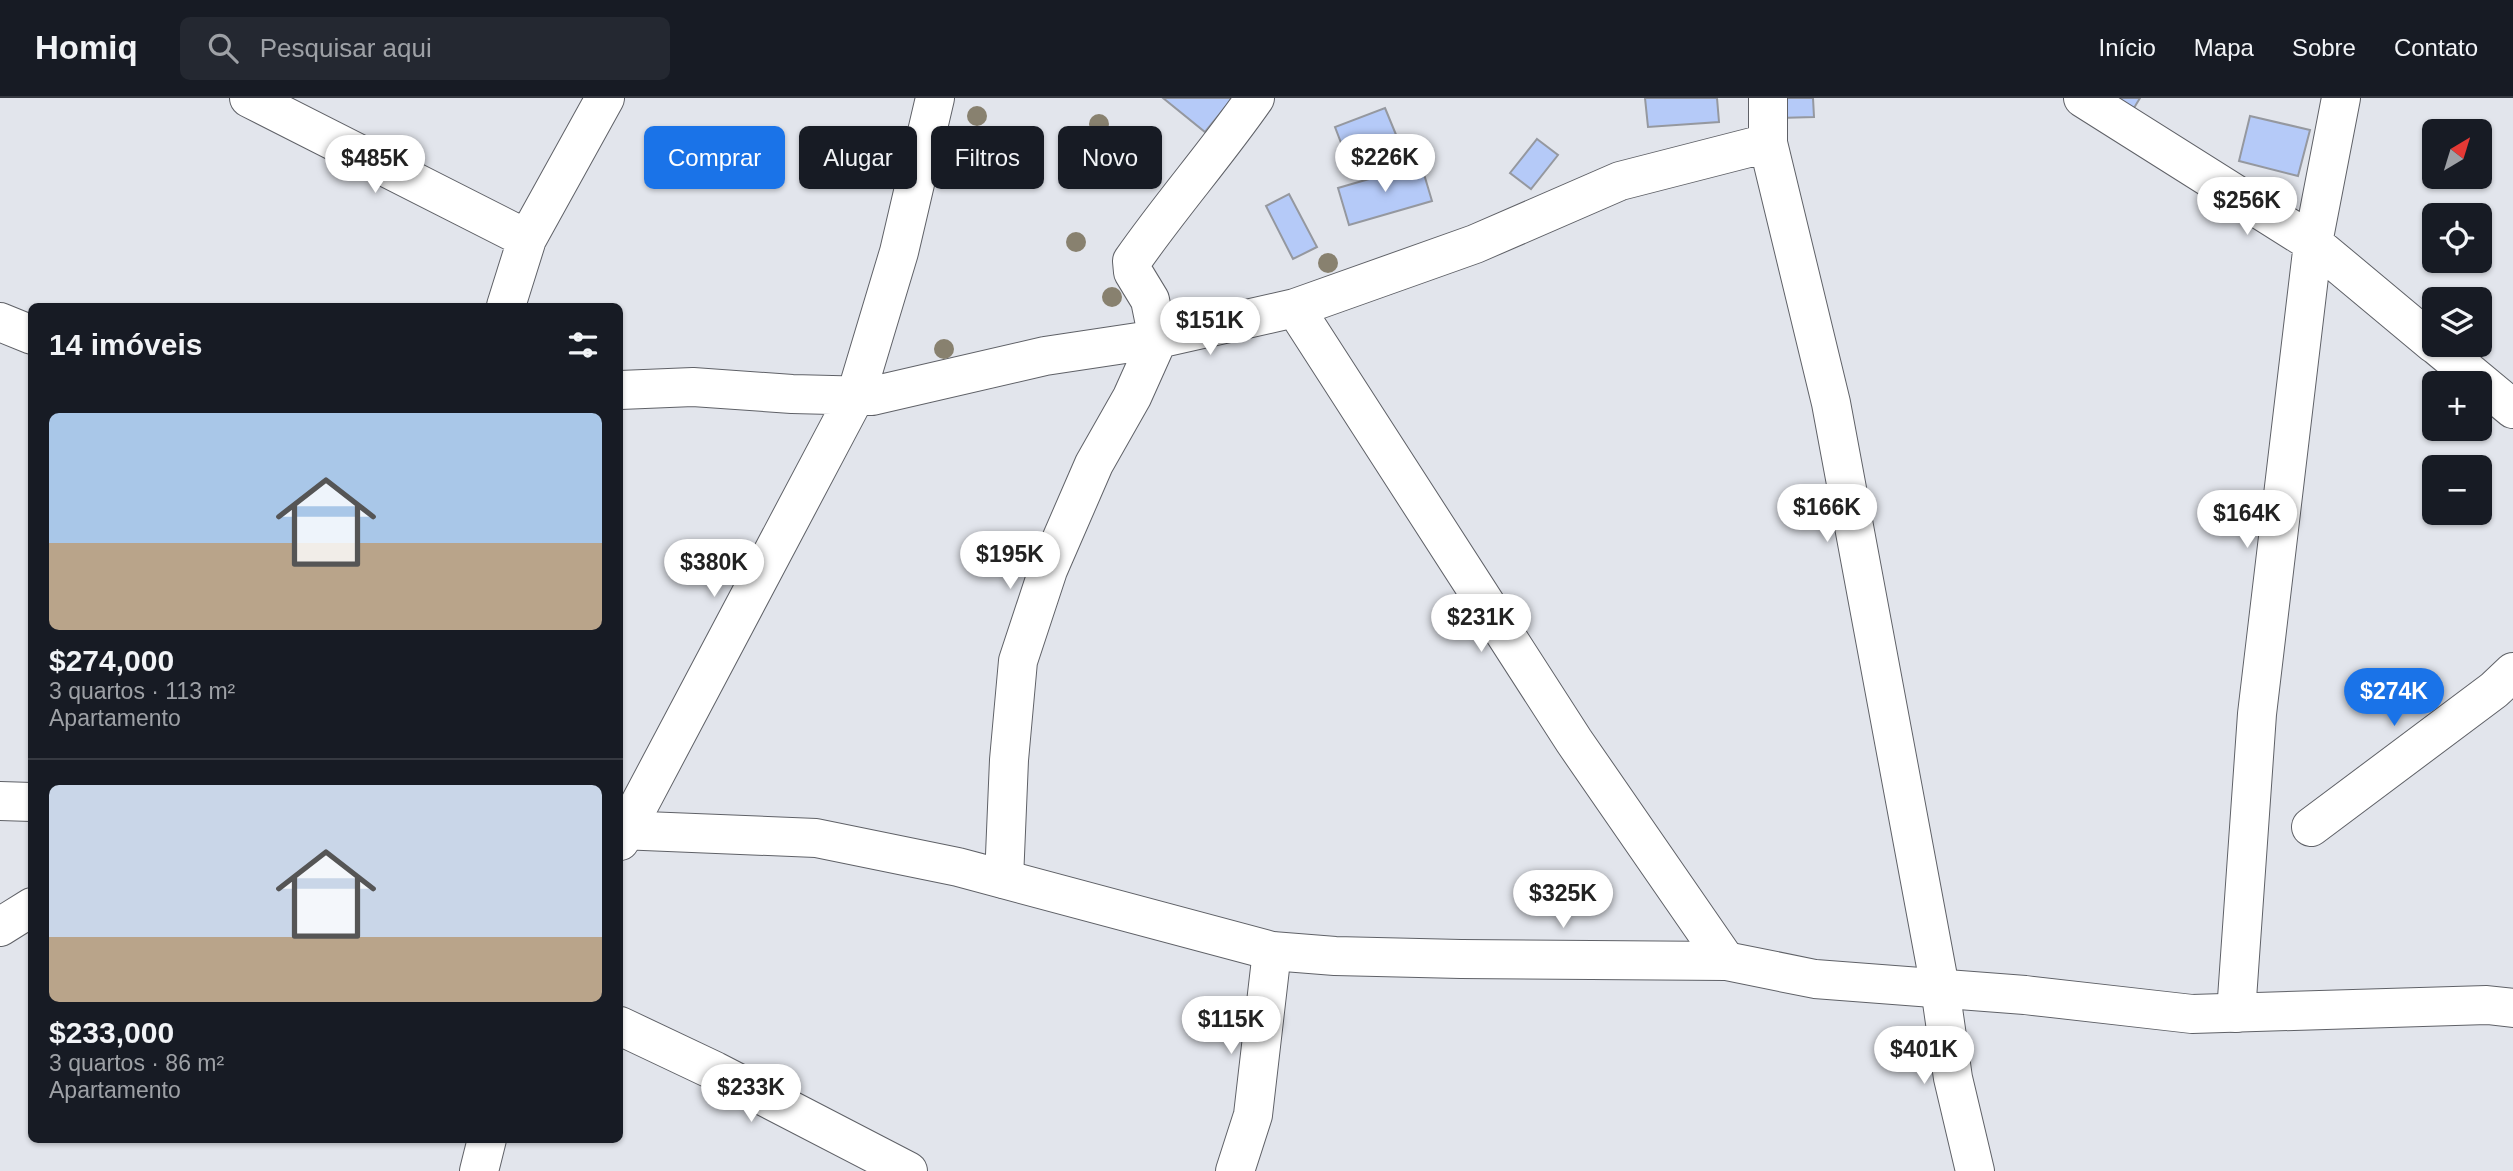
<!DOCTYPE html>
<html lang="pt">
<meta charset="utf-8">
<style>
:root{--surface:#171b24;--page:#242831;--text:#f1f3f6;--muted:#9ea1a6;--line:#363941;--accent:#1a73e8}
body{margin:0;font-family:Arial,sans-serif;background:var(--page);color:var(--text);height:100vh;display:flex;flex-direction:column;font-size:26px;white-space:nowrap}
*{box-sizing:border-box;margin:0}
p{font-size:23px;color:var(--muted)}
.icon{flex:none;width:38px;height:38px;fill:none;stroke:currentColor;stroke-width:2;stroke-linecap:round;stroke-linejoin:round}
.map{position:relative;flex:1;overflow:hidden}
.details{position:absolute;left:28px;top:205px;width:595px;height:840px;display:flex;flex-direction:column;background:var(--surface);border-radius:10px;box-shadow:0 2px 5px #0004}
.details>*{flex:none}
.banner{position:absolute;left:644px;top:28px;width:665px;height:63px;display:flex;gap:14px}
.needle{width:46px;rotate:38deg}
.tools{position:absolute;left:2422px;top:21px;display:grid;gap:14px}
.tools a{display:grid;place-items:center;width:70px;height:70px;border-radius:10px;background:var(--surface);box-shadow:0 2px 5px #0004;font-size:35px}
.price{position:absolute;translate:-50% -60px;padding:0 16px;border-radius:24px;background:#fff;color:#222;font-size:23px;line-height:46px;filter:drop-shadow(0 2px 4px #0008)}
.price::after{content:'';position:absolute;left:50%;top:42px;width:21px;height:16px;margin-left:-10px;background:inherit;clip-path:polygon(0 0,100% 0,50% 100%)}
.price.selected{background:var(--accent);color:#fff}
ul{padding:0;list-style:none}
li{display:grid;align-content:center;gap:14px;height:371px;padding:0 21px}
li+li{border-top:2px solid var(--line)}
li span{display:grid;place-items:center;height:217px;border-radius:10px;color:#555}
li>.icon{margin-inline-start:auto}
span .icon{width:126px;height:126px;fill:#fffc;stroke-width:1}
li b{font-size:30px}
h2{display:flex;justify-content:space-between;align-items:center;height:84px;padding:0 21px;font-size:30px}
.tag{padding:0 24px;border-radius:10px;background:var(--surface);box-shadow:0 2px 5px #0004;font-size:24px;line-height:63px}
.tag.selected{background:var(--accent);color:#fff}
header{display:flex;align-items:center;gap:42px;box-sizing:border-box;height:98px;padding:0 35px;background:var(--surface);border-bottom:2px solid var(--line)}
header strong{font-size:33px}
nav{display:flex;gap:38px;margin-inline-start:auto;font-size:24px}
.search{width:490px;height:63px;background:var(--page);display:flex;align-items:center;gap:18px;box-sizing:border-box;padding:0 24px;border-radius:10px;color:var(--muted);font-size:26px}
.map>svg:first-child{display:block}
.building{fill:#b5caf8;stroke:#95989f;stroke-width:2}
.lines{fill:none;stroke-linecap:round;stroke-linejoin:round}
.minor-casing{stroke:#5f6167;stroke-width:40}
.tertiary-casing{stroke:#5f6167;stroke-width:40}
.minor{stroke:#fff;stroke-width:38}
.tertiary{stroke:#fff;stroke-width:38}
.tree{fill:#88816f}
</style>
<header>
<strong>Homiq</strong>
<div class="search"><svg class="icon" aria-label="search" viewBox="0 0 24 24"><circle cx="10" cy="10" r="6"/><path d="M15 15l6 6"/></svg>Pesquisar aqui</div>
<nav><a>Início</a><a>Mapa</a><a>Sobre</a><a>Contato</a></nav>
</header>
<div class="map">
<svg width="2513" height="1073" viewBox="0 0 2513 1073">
<rect width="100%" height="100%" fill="#e2e5ec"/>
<path class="building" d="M1163 0H1230L1232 1 1205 34Z
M1645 0H1717L1719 24 1648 29Z
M1777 0H1813L1814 19 1778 20Z
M2117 0H2140L2134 10Z
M1385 10 1404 56 1353 76 1335 29Z
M2250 18 2310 32 2298 78 2239 63Z
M1537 41 1558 57 1531 91 1510 75Z
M1421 66 1432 103 1349 127 1338 90Z
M1289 96 1317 149 1293 161 1266 108Z"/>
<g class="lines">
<g class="minor-casing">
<path id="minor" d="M249 0 527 141
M1768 0V45L1831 305 1940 890 1953 980 1975 1073
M2083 0 2313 145 2434 246
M506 208 527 141 605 0
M1295 210 1574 643 1726 863
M0 224 32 237
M2436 247 2513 311
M620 292 693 289 792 296 872 298 1045 258 1158 241 1295 210 1475 146 1620 83 1768 45
M0 703 32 704
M2311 729 2494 592 2513 574
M620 743 856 297 899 154 935 0
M1004 781 1009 662 1018 563 1048 472 1094 366 1132 299 1158 241 1150 202 1133 174 1132 163C1171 107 1216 56 1255 0
M2236 915 2257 616 2313 145 2341 0
M620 928 715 973 908 1073
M479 1073 487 1041
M1235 1073 1253 1017 1272 853"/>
</g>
<g class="tertiary-casing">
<path id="tertiary" d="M620 732 816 740 958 769 1272 853 1335 858 1461 861 1726 863 1815 881 2025 897 2192 916 2487 907 2513 910
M0 829 32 809"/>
</g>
<use href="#minor" class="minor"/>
<use href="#tertiary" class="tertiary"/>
</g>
<g class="tree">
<circle cx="977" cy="18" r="10"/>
<circle cx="1099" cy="26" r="10"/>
<circle cx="1076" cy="144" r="10"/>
<circle cx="1328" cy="165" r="10"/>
<circle cx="1112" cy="199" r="10"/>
<circle cx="944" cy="251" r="10"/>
</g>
</svg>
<div class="tools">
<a><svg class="needle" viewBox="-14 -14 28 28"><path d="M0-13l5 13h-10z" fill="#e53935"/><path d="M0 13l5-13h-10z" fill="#9ea1a6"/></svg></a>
<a><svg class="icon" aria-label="locate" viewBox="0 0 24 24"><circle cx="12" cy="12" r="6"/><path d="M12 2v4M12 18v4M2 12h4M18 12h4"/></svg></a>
<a><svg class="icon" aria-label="layers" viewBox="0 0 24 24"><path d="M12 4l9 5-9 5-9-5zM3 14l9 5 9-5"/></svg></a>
<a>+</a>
<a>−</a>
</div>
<b class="price" style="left:1385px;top:96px">$226K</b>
<b class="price" style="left:375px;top:97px">$485K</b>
<b class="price" style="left:2247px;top:139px">$256K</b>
<b class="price" style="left:1210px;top:259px">$151K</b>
<b class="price" style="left:1827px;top:446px">$166K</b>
<b class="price" style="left:2247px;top:452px">$164K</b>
<b class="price" style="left:1010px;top:493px">$195K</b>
<b class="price" style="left:714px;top:501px">$380K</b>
<b class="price" style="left:1481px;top:556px">$231K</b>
<b class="price selected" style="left:2394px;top:630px">$274K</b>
<b class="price" style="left:1563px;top:832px">$325K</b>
<b class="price" style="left:1231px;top:958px">$115K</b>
<b class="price" style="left:1924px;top:988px">$401K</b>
<b class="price" style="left:751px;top:1026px">$233K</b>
<div class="banner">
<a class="tag selected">Comprar</a>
<a class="tag">Alugar</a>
<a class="tag">Filtros</a>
<a class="tag">Novo</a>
</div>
<section class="details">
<h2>14 imóveis<svg class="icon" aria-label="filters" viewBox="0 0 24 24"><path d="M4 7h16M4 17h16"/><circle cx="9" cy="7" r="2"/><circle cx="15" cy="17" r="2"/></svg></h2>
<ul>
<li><span style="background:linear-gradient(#a9c7e8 60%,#b9a48a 0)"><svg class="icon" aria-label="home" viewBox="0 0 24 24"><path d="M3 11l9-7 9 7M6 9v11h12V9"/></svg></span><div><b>$274,000</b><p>3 quartos · 113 m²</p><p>Apartamento</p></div></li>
<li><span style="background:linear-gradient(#c9d6e8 70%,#b9a48a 0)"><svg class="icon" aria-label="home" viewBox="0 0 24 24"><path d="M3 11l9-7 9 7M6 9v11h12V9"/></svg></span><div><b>$233,000</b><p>3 quartos · 86 m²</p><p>Apartamento</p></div></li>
</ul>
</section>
</div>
